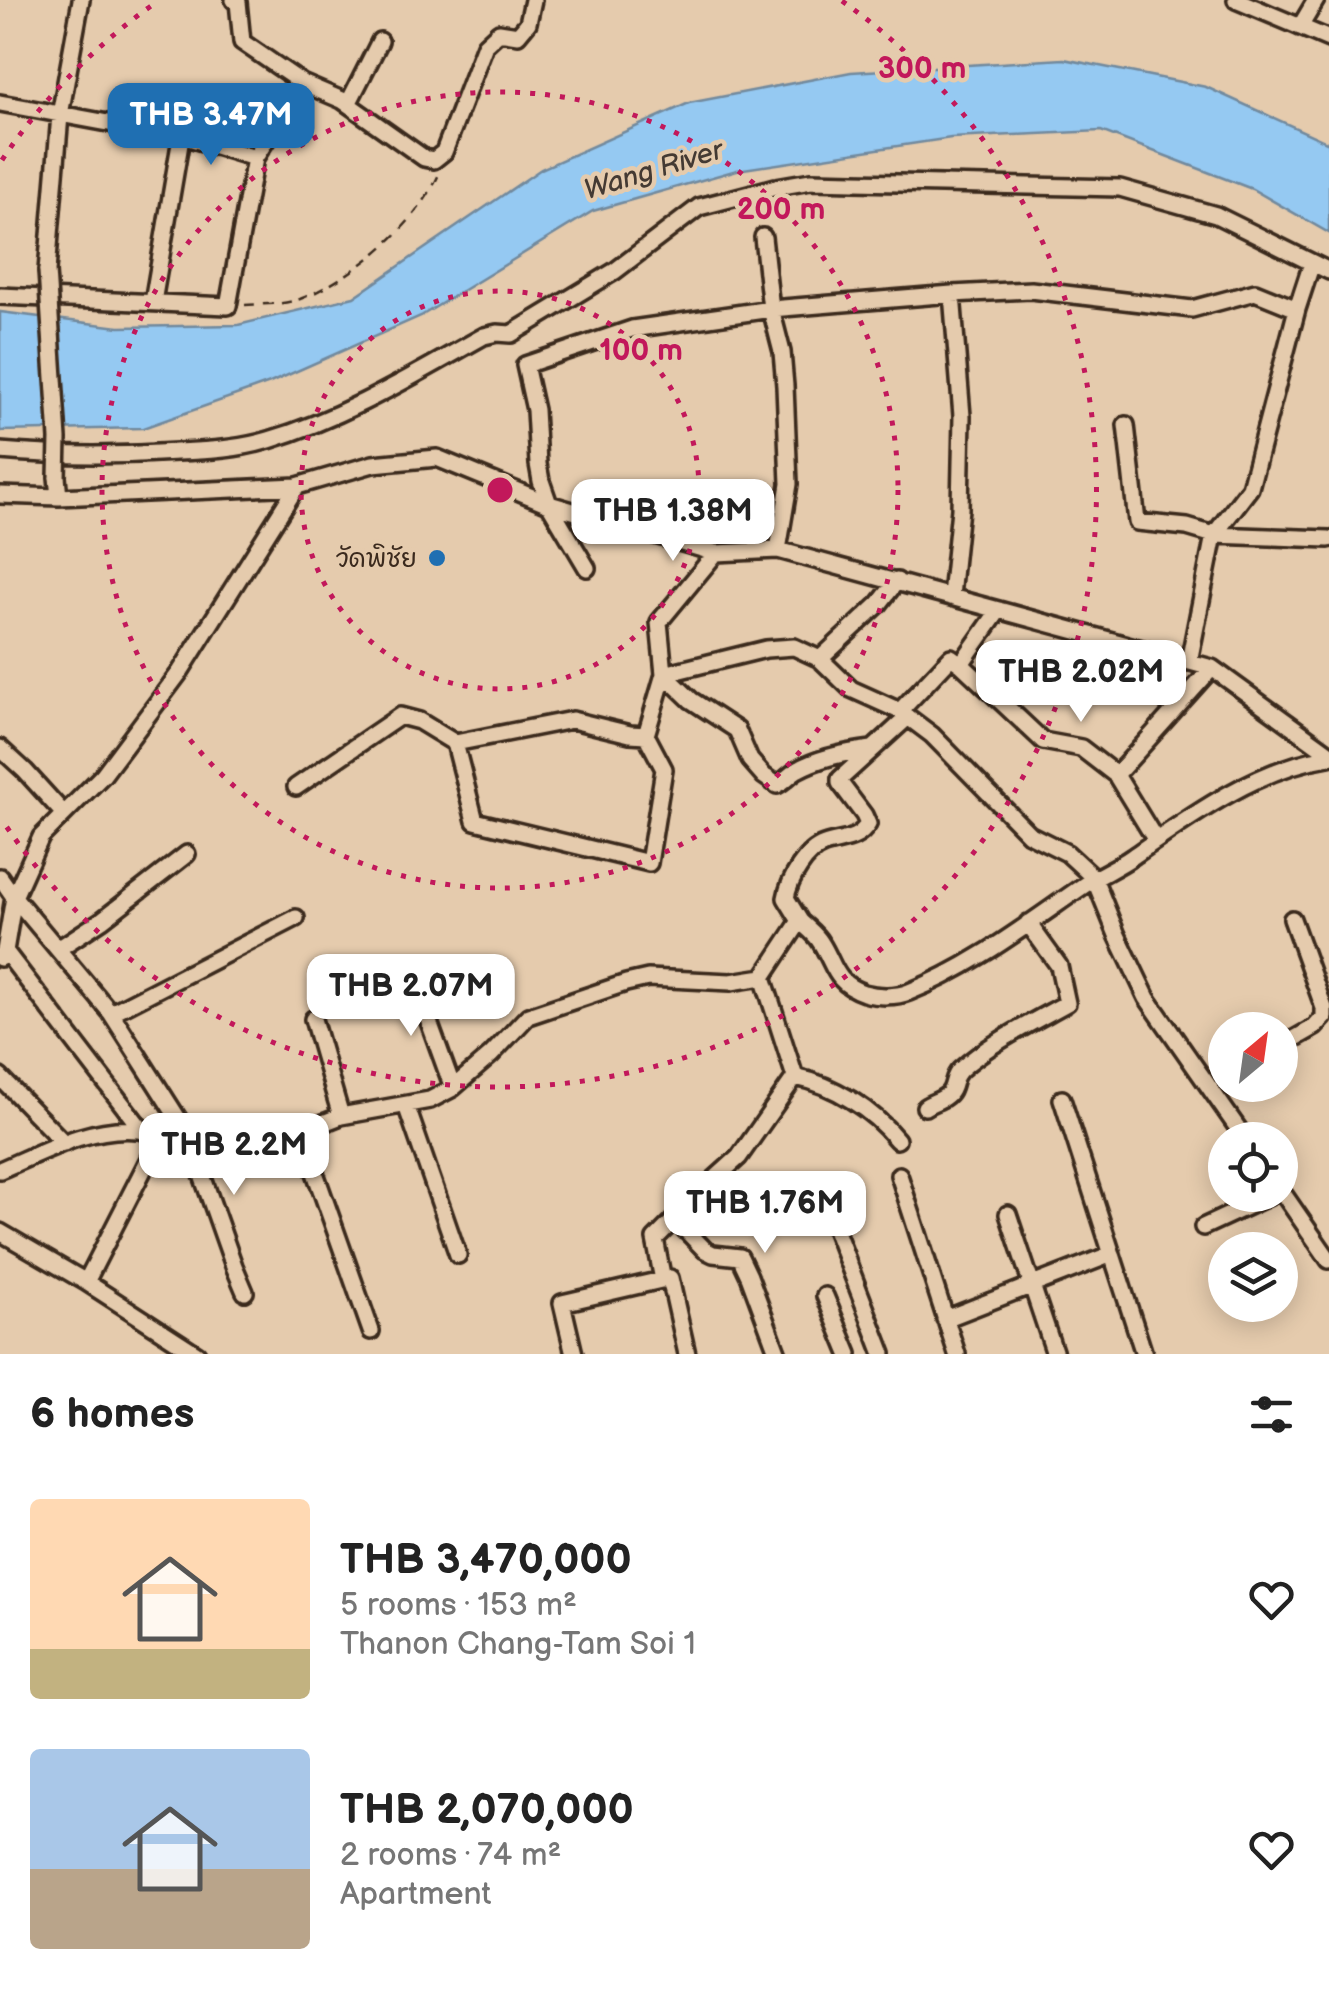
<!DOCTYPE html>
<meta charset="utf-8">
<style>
:root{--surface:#fff;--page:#f2f2f2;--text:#222;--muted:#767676;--accent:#1f6fb2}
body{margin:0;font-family:"Balsamiq Sans","Playpen Sans Thai",sans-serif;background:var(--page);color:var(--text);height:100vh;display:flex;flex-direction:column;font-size:38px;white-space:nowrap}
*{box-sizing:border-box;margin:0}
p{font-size:32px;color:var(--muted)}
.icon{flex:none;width:55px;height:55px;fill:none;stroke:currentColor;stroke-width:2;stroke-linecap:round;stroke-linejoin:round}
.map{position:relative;height:1354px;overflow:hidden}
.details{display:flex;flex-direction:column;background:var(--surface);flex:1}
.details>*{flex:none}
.needle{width:65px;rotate:29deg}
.controls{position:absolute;left:1208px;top:1012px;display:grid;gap:20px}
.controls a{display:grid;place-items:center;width:90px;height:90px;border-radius:50%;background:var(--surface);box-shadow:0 5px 25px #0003;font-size:50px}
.price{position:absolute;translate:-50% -85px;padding:0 22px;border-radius:20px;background:#fff;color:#222;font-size:32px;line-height:65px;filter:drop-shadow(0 2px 5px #0008)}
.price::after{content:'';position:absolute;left:50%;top:60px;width:30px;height:22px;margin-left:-15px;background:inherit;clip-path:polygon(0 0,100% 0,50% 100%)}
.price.selected{background:var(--accent);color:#fff}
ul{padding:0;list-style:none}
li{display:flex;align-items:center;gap:30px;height:250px;padding:0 30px}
li span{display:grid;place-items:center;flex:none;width:280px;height:200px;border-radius:10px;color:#555}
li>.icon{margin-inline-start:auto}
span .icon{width:120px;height:120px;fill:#fffc;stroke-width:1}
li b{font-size:42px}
h2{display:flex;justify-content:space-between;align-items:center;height:120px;padding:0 30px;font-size:42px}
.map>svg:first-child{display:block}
.water{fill:#95c9f2;stroke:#71899d;stroke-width:2.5}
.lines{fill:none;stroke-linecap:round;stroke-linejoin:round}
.minor-casing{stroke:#3b2a1e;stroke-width:22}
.path{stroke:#3b2a1e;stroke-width:2.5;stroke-dasharray:10 8;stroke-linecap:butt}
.minor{stroke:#e5cbad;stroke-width:15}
.minor-bridge-casing{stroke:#3b2a1e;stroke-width:22;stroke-linecap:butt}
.minor-bridge{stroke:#e5cbad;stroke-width:15}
.ring{fill:none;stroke:#c2185b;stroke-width:5;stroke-dasharray:5 10}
.poi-dot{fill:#1f6fb2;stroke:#e5cbad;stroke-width:4}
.labels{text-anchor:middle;stroke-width:9;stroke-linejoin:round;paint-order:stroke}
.poi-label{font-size:25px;fill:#3b2a1e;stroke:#e5cbad;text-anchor:end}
.water-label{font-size:28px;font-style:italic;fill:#443a33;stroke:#e5cbad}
.centre{fill:#c2185b;stroke:#e5cbad;stroke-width:5}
.ring-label{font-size:30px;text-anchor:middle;font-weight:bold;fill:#c2185b;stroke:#e5cbad;stroke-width:9;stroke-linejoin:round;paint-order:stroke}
</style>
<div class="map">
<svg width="1329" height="1354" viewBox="0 0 1329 1354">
<rect width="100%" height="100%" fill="#e5cbad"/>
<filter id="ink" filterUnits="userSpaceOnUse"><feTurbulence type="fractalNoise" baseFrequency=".01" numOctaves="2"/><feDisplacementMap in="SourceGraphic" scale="20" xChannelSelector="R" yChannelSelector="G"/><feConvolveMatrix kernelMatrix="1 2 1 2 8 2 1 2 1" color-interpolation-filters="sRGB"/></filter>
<g filter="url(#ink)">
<path class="water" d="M1064 59 1206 87 1329 143V233L1252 189 1101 131 951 138 737 170 593 211 421 316 270 383 143 428 0 431V312L119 327 238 325 354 297 541 169 689 103 851 72Z"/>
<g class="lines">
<g class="minor-casing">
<path id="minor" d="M234 0 238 2 242 42 302 83 342 100 424 158 434 160 444 152 485 45 499 32 518 35 528 23 533 0
M1236 0 1329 39
M1300 27 1316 0
M0 103 189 138 255 158 302 83
M348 104 380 41
M763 237 771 309 782 352 785 386 789 484 778 550
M47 271 60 115 81 0
M0 296 228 306 255 158
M153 302 181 138
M1126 425 1137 522 1187 527 1214 535 1329 539
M0 451C59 456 119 456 177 452 208 451 240 449 269 440 346 417 414 375 484 336L497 333 511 334 615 271 699 207 776 187 811 181 1120 188 1216 215 1329 271
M57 477 59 497 297 486 373 464 437 458 549 504 716 553 778 550 1212 668 1329 753
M0 495 59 497
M587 568 549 504 541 481 538 464 535 410 525 365 632 329 771 309 952 294 1031 290 1192 309 1255 292 1297 309
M951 596 960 509 962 416 952 294
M999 610 961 664 1043 741 1081 748 1116 775 1212 668
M820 659 879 604 897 581
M1189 662 1214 535 1250 488 1297 309 1312 263
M664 674 766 649 794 647 820 659 851 689 900 711 932 735 1029 834 1067 853 1094 878 1117 935 1147 998 1246 1140
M664 674 691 700 737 730 750 760 764 776 777 785C785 781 789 775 797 770 818 758 848 752 872 749
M900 711 951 657 961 664
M646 735 630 734 572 720 455 743 475 821 649 863 664 769 646 735 664 674 659 622 716 553
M0 748 25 771 64 814
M1116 775 1155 839
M296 787 400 716 419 721 455 743
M0 877 14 897 111 1013 186 1131 196 1158 208 1160 227 1158 247 1153 341 1116 430 1100 453 1088 491 1055 528 1016 626 983 648 978 731 982 763 977 800 921C807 928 816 934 821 943 835 965 834 983 864 993 878 997 896 997 909 992 973 967 1030 922 1086 884 1101 874 1118 867 1132 857 1191 816 1257 768 1329 757
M800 921 786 898C789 880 806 851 824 845 841 839 857 842 868 824L864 815 840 783V779L908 717
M58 949 102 920 187 854
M5 951 142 1130
M0 958 5 951 14 897 41 837 103 775 180 672 297 486
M412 975 453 1088
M111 1013 296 918
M313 1019 341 1116
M1280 1047 1315 1027 1324 1017V1008L1292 919
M0 1077 64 1143
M795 1077C834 1085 872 1109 897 1140
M1062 1099 1144 1354
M406 1105 458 1255
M925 1107C933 1101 946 1100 951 1090 955 1082 953 1077 960 1070 988 1044 1033 1022 1067 1003L1059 966 1028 923
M301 1133 371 1331
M0 1170C42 1152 91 1125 138 1130 151 1131 183 1151 196 1158L234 1266 245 1292
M899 1175 957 1354
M1280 1189 1329 1260
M824 1200 883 1354
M1008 1214 1055 1354
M675 1219 705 1250 713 1254 740 1257 749 1276 778 1354
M1203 1227 1272 1195
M0 1232 86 1282 197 1354
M663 1280 655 1239 675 1219 681 1205 708 1185 739 1157 795 1077 763 977
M86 1282 159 1139
M825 1296 849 1354
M945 1319 1112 1254
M574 1354 562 1303 670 1278 687 1354"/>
</g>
<path class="path" d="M245 305C263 304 283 305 300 299 352 279 417 226 439 174"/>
<use href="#minor" class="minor"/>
<g class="minor-bridge-casing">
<path id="minor-bridge" d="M47 271 58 439 57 477"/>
</g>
<use href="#minor-bridge" class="minor-bridge"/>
</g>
</g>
<g class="ring">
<circle cx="500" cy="490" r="199"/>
<circle cx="500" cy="490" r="398"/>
<path d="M2 160A597 597 0 0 1 158 1M842 1A597 597 0 1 1 2 820"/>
</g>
<circle class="poi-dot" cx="437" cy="558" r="10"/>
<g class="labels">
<g class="poi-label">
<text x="417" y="567">วัดพิชัย</text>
</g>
<g class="water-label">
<text transform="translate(653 169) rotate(-17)" y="10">Wang River</text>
</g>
</g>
<circle cx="500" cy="490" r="15" class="centre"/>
<g class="ring-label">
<text x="922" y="78">300 m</text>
<text x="781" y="219">200 m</text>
<text x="641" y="360">100 m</text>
</g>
</svg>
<div class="controls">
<a><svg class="needle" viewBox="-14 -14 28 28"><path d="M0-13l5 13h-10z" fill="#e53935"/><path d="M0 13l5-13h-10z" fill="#767676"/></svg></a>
<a><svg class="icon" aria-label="locate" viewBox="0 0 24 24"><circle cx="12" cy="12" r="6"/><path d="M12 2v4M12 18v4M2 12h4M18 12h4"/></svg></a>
<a><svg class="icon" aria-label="layers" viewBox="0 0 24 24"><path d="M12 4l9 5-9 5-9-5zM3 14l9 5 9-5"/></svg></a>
</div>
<b class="price selected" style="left:211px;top:168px">THB 3.47M</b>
<b class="price" style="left:673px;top:564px">THB 1.38M</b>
<b class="price" style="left:1081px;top:725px">THB 2.02M</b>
<b class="price" style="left:411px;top:1039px">THB 2.07M</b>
<b class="price" style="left:234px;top:1198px">THB 2.2M</b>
<b class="price" style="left:765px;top:1256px">THB 1.76M</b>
</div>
<section class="details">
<h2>6 homes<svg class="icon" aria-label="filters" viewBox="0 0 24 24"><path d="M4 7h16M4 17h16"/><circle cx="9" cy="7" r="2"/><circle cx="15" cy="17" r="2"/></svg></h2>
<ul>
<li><span style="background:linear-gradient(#ffd9b3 75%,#c2b280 0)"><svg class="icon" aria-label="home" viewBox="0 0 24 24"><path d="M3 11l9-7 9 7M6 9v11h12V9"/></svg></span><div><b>THB 3,470,000</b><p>5 rooms · 153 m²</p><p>Thanon Chang-Tam Soi 1</p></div><svg class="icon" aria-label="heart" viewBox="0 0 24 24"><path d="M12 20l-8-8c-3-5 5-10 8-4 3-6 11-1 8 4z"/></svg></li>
<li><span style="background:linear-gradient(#a9c7e8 60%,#b9a48a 0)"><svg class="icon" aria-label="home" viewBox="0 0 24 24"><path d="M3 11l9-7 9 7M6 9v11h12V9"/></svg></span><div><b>THB 2,070,000</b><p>2 rooms · 74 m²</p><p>Apartment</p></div><svg class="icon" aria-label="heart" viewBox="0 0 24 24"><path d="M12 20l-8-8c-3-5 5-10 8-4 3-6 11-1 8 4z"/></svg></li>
</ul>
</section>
